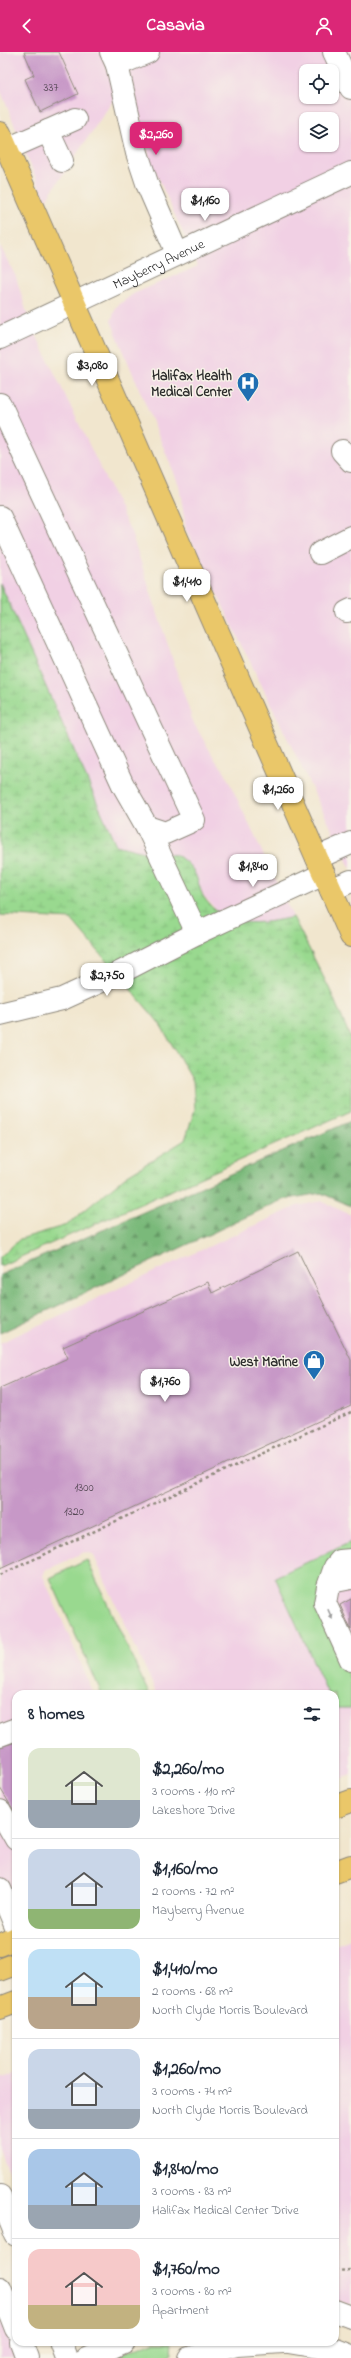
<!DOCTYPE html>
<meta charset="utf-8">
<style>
:root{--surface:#fff;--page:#f2f2f3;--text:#1f2937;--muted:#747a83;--line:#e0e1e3;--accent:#db2777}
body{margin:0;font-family:"Indie Flower",sans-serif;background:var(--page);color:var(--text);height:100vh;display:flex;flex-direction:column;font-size:15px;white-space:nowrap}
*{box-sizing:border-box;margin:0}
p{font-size:13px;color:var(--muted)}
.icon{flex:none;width:22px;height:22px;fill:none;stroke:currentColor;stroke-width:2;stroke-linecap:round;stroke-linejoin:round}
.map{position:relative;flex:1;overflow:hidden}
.sheet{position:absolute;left:12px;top:1638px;width:327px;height:656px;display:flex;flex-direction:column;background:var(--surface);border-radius:12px;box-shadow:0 1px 3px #0004}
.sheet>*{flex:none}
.controls{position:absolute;left:299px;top:12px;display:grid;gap:8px}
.controls a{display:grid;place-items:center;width:40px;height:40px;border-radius:8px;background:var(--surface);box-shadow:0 1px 3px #0004;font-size:20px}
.price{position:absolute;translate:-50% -34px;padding:0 9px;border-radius:8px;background:#fff;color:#222;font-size:13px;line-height:26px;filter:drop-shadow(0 1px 2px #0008)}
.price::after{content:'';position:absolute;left:50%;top:24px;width:12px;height:9px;margin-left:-6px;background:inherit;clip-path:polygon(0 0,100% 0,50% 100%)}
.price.on{background:var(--accent);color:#fff}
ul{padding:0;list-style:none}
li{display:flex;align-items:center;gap:12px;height:100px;padding:0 16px}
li+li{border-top:1px solid var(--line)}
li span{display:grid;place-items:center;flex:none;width:112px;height:80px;border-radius:12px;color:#555}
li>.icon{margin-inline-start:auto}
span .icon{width:48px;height:48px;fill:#fffc;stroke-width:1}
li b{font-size:17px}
h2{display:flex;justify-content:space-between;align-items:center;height:48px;padding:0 16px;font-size:17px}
header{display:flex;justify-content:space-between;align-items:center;height:52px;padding:0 16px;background:var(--accent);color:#fff;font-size:18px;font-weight:700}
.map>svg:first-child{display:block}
.built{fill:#f1d0e4;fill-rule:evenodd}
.grass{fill:#99d98f;stroke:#62825d}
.forest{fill:url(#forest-firs);stroke:#527252}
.wetland{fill:url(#wetland-marsh);stroke:#62825d}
.building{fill:#c798c7}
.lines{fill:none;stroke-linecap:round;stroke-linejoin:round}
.minor-casing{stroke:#8e887c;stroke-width:24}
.major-casing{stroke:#8e887c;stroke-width:24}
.path{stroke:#8e887c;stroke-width:2.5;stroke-dasharray:3 3;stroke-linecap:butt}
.minor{stroke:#fff;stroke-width:22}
.major{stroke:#eac769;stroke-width:22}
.oneway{fill:#a0a0a0}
.labels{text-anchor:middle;stroke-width:3;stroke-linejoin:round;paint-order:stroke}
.number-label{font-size:12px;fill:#524652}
.street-label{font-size:14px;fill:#2b2b2b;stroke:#f7f3e8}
.poi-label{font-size:14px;font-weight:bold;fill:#2b2b2b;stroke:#f7f3e8;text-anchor:end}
</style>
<header><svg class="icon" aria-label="back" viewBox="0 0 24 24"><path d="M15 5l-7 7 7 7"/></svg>Casavia<svg class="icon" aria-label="person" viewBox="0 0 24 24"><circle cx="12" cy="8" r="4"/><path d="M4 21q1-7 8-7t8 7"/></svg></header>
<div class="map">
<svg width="351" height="2306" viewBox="0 0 351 2306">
<defs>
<pattern id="forest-firs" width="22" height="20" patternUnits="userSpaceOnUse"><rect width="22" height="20" fill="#7ab97a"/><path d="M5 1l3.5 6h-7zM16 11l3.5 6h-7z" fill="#649764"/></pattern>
<pattern id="wetland-marsh" width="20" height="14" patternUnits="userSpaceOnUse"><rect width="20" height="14" fill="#99d98f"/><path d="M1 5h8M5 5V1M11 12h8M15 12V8" fill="none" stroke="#84ba7c"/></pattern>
</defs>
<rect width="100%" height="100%" fill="#f7f3e8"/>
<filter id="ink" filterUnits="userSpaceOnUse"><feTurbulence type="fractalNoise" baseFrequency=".025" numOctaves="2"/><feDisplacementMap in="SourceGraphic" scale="8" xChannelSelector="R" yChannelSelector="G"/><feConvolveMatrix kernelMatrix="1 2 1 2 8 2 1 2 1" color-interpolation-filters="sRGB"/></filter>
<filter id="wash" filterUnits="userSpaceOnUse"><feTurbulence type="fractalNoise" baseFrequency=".012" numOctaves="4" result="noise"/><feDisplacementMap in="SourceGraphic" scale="16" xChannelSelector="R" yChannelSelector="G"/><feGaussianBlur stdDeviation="0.9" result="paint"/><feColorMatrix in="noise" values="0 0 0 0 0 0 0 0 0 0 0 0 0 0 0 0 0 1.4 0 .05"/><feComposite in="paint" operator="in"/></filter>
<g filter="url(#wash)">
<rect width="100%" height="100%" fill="#f1e6ce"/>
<path class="built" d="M0 0H102L116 44 45 149 0 37Z
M122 0H351V817L186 478 179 433 111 269 116 255 133 242 198 214 150 108 132 31ZM306 19H332V45H306ZM306 67H332V93H306Z
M0 194 16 225 29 268 131 480 193 670 216 709 223 717 293 865 264 872 235 870 219 861 204 844 192 817 152 802 116 793 0 531Z
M321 1149 351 1163V1723L335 1730V1642H157L93 1502 84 1500 45 1519 43 1524 94 1642H16V1852L0 1858V1291L297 1154Z
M351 1887V2253L335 2248V1893Z
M16 2021V2137L0 2098V2028Z
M0 2260 18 2306H0Z"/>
<path class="grass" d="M351 1490V1502L318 1558 351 1629V1656H335V1642H328L275 1525Z
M87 1508 149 1642H102L50 1526Z
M153 2290H173L172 2301 165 2306H113Z"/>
<path class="forest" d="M351 1069V1154L321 1141 282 1148 0 1281V1223Z"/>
<path class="wetland" d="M0 531 116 793 152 802 177 803C182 807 189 812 193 818 198 826 199 836 203 844 224 877 260 873 293 865L330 938 351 987V1059L0 1214V1205L20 1187 67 1173 126 1124 185 1088 195 1057 193 1029 160 972 71 867 0 863Z"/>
<g id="blocks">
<path class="building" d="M24 0H59L78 42 40 60 25 27 34 23Z
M298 1199 351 1308V1354L0 1517V1336L68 1306 63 1295 208 1230 212 1241Z
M351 1547V1578L340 1553Z
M16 1690V1762L0 1736V1695Z"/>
</g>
</g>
<g filter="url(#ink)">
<use href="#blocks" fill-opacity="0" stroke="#8e887c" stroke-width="1"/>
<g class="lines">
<g class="minor-casing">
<g id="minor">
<path d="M111 0 117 13 137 101 148 134 177 201"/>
<path d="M334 0 351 36"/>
<path d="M117 13 148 0"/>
<path d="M48 79 75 67"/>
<path d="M7 97 48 79 62 109"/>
<path id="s1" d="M0 286 351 121"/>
<path d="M0 352 194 768 165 781 147 775 123 733 0 465"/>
<path d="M342 399 351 409"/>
<path d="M320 501 351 485"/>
<path d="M347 560 351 558"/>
<path d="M147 775 197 881"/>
<path d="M317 806 351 791"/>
<path d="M331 838 351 829"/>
<path d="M0 962 62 947 121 920 197 881 324 822"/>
<path d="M351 1526 336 1529 328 1535 325 1551 351 1608"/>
<path d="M328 1535 335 1515 340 1509 351 1508"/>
<path d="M0 1683 16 1677"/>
<path d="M0 1759 16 1787"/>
<path d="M0 1837 16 1875"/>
<path d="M0 2144 16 2183"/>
<path d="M0 2236 16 2277"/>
<path d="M335 2259 351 2265"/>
<path d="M21 2290 27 2306"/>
<path d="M61 2290 67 2306"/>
<path d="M288 2290 336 2298 351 2304"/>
<path d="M87 2306 124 2290"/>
<path d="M189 2306 237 2293 283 2290"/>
</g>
</g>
<g class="major-casing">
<path id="major" d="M0 81 351 884
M335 1755 351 1749
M335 1820 351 1814
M0 1893 16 1886
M0 1918 16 1912
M0 1956 16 1950"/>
</g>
<path class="path" d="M0 1523 351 1360
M335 2219 351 2218"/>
<use href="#minor" class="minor"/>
<use href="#major" class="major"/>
</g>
<defs><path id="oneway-solid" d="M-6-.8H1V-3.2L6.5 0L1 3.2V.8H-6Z"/></defs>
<use class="oneway" href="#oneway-solid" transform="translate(330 1562) rotate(66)"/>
</g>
<defs>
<g id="hospital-pin" transform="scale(1.15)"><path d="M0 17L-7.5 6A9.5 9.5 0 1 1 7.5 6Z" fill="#1f6fb2" stroke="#f7f3e8"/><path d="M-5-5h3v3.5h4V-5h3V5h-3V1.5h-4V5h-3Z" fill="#fff"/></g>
<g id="shop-pin" transform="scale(1.15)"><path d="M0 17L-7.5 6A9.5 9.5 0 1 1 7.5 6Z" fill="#1f6fb2" stroke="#f7f3e8"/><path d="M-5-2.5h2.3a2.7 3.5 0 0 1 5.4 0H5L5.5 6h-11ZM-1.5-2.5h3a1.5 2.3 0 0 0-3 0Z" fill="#fff"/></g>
</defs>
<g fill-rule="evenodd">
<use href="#hospital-pin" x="248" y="331"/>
<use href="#shop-pin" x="314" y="1309"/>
</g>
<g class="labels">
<g class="number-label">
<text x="51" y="39">337</text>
<text x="84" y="1439">1300</text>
<text x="74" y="1463">1320</text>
</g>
<g class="street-label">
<text dy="5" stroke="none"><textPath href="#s1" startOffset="175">Mayberry Avenue</textPath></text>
</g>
<g class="poi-label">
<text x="232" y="328">Halifax Health<tspan x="232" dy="16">Medical Center</tspan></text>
<text x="298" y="1314">West Marine</text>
</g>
</g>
</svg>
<div class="controls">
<a><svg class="icon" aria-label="locate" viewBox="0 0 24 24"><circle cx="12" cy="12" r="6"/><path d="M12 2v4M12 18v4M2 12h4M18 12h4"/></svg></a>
<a><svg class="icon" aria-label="layers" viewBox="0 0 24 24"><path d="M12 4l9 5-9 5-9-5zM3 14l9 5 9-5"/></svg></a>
</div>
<b class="price on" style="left:156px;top:104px">$2,260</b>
<b class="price" style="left:205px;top:170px">$1,160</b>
<b class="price" style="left:92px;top:335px">$3,080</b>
<b class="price" style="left:187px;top:551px">$1,410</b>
<b class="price" style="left:278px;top:759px">$1,260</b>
<b class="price" style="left:253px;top:836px">$1,840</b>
<b class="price" style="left:107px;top:945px">$2,750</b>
<b class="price" style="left:165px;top:1351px">$1,760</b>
<section class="sheet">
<h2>8 homes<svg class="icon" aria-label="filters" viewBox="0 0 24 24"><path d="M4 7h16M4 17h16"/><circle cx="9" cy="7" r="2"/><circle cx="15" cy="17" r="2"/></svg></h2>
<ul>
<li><span style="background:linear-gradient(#dfe7d0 65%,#9aa5b1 0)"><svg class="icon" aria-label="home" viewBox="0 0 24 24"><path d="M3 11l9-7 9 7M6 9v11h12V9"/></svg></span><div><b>$2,260/mo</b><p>3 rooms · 110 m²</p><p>Lakeshore Drive</p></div></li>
<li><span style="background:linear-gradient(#c9d6e8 75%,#8fb573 0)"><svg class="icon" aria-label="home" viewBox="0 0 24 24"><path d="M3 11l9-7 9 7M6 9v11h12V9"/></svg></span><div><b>$1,160/mo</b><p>2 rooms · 72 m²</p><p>Mayberry Avenue</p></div></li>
<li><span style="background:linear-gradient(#bfe0f5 60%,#b9a48a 0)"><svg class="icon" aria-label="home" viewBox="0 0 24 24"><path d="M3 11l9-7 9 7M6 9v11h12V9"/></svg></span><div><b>$1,410/mo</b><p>2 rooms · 68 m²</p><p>North Clyde Morris Boulevard</p></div></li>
<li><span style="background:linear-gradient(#c9d6e8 75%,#9aa5b1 0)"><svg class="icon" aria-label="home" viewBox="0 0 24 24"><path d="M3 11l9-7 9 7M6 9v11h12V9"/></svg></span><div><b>$1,260/mo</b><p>3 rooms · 74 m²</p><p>North Clyde Morris Boulevard</p></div></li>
<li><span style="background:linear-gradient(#a9c7e8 70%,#9aa5b1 0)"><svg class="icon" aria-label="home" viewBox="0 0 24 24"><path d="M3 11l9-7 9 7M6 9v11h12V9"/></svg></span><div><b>$1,840/mo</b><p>3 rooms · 83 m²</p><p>Halifax Medical Center Drive</p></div></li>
<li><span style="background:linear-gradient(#f6c9c9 70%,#c2b280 0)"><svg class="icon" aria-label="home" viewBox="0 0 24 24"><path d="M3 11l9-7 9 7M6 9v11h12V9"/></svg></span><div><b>$1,760/mo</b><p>3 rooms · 80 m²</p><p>Apartment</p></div></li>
</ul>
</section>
</div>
